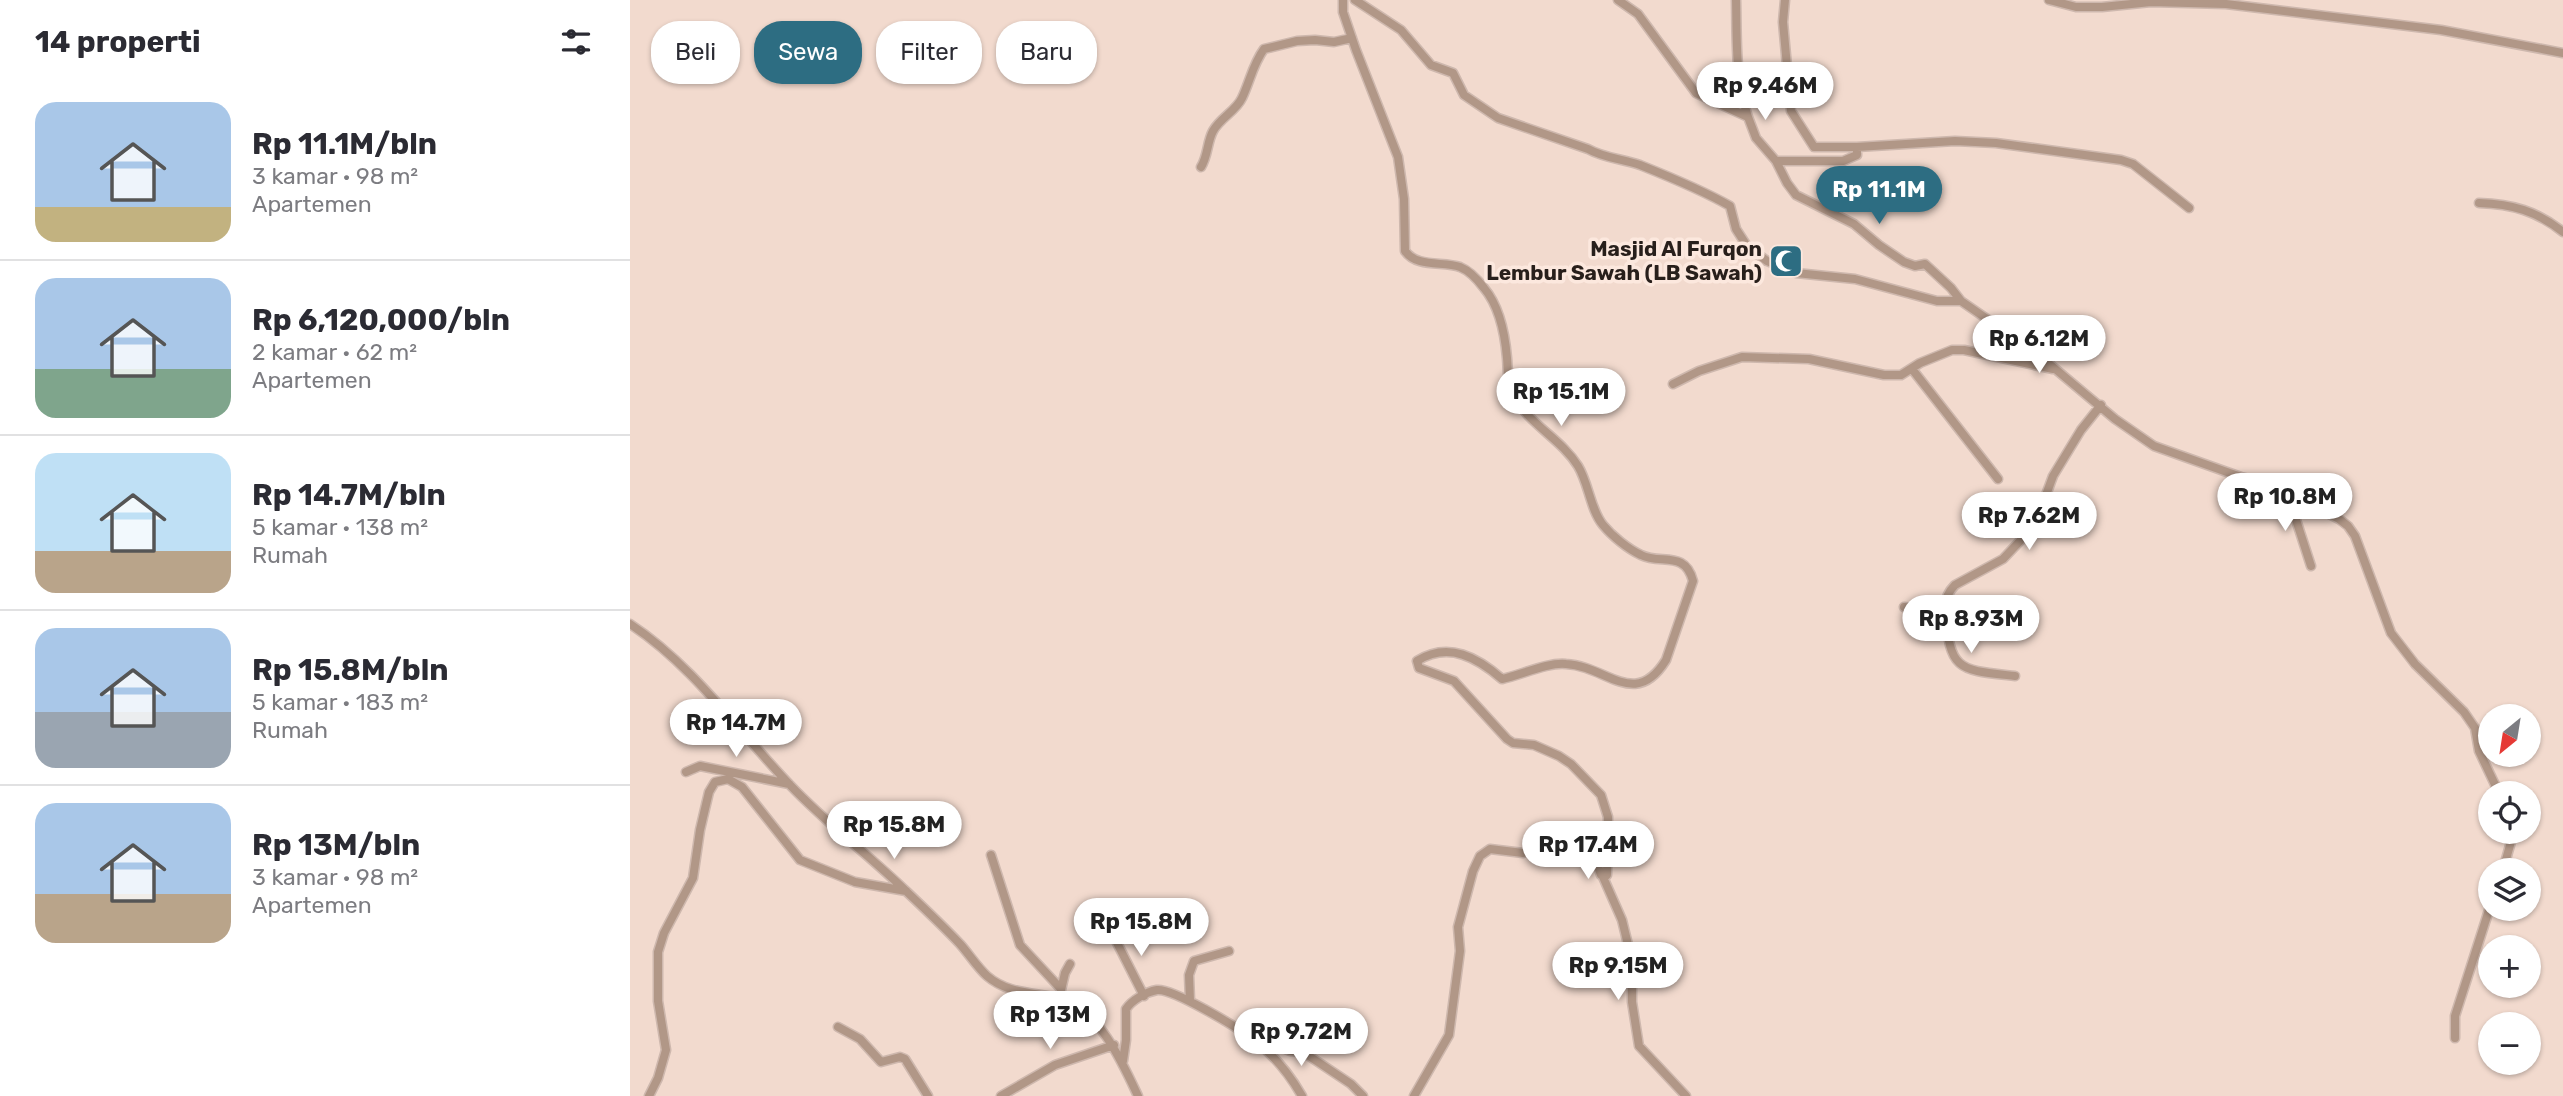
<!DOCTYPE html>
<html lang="id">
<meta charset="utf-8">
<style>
:root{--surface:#fff;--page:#f7f7f7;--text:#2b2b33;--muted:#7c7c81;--line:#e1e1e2;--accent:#2d6d82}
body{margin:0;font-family:Rubik,sans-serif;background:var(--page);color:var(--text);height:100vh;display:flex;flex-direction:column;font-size:26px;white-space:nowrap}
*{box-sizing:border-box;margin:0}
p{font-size:23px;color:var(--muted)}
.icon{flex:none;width:38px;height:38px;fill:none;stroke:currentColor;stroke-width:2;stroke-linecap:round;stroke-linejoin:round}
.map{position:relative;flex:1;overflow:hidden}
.details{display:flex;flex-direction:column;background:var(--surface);width:630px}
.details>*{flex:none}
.banner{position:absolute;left:21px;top:21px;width:665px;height:63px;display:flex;gap:14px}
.needle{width:46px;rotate:210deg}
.fabs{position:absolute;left:1848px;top:704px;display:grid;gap:14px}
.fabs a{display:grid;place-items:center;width:63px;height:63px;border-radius:50%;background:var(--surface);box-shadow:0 2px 5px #0004;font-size:35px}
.price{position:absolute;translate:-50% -60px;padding:0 16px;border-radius:24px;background:#fff;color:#222;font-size:23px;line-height:46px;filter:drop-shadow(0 2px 4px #0008)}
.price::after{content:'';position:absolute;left:50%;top:42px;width:21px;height:16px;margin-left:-10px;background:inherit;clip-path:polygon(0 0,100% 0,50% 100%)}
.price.current{background:var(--accent);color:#fff}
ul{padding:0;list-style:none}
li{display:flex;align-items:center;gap:21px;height:175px;padding:0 35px}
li+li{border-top:2px solid var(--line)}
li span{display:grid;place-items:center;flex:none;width:196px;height:140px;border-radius:21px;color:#555}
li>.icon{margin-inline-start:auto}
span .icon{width:84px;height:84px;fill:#fffc;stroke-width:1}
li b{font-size:30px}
h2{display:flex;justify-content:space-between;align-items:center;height:84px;padding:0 35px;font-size:30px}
.chip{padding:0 24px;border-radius:28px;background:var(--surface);box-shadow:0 2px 5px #0004;font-size:24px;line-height:63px}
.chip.current{background:var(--accent);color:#fff}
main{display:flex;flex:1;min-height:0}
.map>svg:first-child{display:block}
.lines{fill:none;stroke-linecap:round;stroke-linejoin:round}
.street-casing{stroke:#ceb8ae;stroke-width:11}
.street{stroke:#b19787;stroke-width:8}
.labels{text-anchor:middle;stroke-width:7;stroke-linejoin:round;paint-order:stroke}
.poi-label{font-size:21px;font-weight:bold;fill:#281f1b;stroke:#fce8de;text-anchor:end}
</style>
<main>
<section class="details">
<h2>14 properti<svg class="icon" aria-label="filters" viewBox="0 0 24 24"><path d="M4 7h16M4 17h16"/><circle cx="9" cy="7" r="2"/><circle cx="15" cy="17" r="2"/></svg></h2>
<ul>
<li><span style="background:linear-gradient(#a9c7e8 75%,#c2b280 0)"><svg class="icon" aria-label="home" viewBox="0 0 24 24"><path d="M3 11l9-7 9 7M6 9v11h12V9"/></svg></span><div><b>Rp 11.1M/bln</b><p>3 kamar · 98 m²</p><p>Apartemen</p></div></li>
<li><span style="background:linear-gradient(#a9c7e8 65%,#7fa58c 0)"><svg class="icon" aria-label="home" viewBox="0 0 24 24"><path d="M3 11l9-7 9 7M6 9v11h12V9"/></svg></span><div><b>Rp 6,120,000/bln</b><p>2 kamar · 62 m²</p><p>Apartemen</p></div></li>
<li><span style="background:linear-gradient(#bfe0f5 70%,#b9a48a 0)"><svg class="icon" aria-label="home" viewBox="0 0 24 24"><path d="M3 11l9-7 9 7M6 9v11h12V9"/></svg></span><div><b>Rp 14.7M/bln</b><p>5 kamar · 138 m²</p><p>Rumah</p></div></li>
<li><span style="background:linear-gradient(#a9c7e8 60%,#9aa5b1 0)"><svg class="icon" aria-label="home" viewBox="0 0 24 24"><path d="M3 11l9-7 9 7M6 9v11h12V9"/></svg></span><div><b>Rp 15.8M/bln</b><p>5 kamar · 183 m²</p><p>Rumah</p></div></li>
<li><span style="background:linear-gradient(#a9c7e8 65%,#b9a48a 0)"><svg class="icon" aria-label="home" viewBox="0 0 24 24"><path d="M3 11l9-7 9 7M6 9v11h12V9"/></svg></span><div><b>Rp 13M/bln</b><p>3 kamar · 98 m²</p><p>Apartemen</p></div></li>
</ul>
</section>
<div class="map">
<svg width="1933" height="1096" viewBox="0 0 1933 1096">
<rect width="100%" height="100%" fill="#f2dace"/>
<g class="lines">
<g class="street-casing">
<path id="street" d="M713 0V12L726 50 768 157 774 199 775 251C787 268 813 261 830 267 840 271 848 280 854 288 870 307 875 334 877 358 878 368 877 380 881 390 895 423 930 437 948 466 959 484 960 509 973 525 982 536 998 549 1011 555 1031 565 1055 550 1063 581L1036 660C1005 710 977 666 936 664 918 662 891 675 872 679 848 658 819 641 787 661L789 668 824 681 877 739 883 743 904 745 929 756 941 764 971 795 978 817 977 875 975 877 971 875 961 845 948 838 893 853 860 849 850 856 843 871 828 927 830 951 819 1035 784 1096
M725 0 771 30 801 65 823 73 834 95 868 118 958 149C974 158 992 159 1010 165 1040 177 1072 190 1100 206L1106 229 1117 246 1137 261 1166 273 1225 279 1307 301H1331L1405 352 1485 419 1524 446 1611 477 1643 485 1709 519 1718 526 1725 536 1761 633 1785 664 1834 712 1845 728 1849 751 1869 793
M988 0 1008 14 1066 93 1118 117 1126 138 1146 161H1213L1227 155V147H1184L1161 111 1153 22 1155 0
M1106 0C1107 40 1105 79 1118 117
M1419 0 1446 7H1472L1521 2 1596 4 1811 30 1933 53
M1227 147 1325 141 1366 143 1491 160 1503 164 1559 208
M1146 161 1157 183 1166 195 1224 224 1249 245 1274 262 1285 266 1295 264 1321 288 1331 301
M571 167C578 156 577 142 583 131 590 118 606 111 612 98 620 81 623 64 634 49L667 41 685 40 704 42 722 38
M1849 203C1882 204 1907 211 1933 232
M1282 369 1368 479
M1043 384 1069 371 1112 357 1179 359 1254 375H1271L1290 363 1322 350H1334L1423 369
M1657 492 1681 566
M1274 607 1316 612C1314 601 1317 593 1325 585L1373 559 1390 541 1409 514 1423 476 1451 430 1471 405
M1316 612C1319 672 1330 670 1385 676
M0 624C63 665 109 732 160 785 197 824 239 855 277 892 295 909 313 926 330 944 339 954 347 967 357 976 379 995 406 992 432 999 469 1010 493 1064 508 1096
M56 772 70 766 159 784
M361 855 390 945 431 989
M1873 870 1884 831
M973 877 992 920 1002 961V1002L1009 1046 1056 1096
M482 933 514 996
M431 990 435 973 440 964
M560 1001 559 975 564 961 599 951
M208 1027 230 1039 251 1062 270 1057 275 1059 298 1096
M1825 1038V1016L1860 907
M624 1039H632L660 1051 673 1052 721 1084 733 1096
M493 1061 496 1040V1009C502 1000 516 992 527 990 543 988 608 1028 623 1039 643 1054 660 1075 672 1096
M19 1096 28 1078 36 1050 28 1001V952L34 933 63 878 70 830 79 792 85 782 98 779 112 787 170 860 225 882 276 891
M371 1096 425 1065 484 1045"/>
</g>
<use href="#street" class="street"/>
</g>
<defs>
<g id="mosque-square" transform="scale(1.75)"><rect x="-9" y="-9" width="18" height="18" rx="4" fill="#2d6d82" stroke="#fce8de"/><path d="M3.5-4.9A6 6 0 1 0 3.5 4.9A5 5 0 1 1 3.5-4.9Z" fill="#fff"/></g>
</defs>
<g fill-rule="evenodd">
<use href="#mosque-square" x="1156" y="261"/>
</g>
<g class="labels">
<g class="poi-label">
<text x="1132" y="256">Masjid Al Furqon<tspan x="1132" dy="24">Lembur Sawah (LB Sawah)</tspan></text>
</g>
</g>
</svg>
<div class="fabs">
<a><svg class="needle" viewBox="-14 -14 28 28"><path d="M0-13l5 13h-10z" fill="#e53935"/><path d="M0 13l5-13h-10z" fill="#7c7c81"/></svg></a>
<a><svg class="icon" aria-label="locate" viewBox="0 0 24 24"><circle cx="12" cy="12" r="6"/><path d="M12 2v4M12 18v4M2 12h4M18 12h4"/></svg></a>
<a><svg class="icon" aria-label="layers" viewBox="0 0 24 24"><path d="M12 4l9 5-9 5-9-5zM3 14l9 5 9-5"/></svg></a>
<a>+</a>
<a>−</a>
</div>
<b class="price" style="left:1135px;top:122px">Rp 9.46M</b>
<b class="price current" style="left:1249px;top:226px">Rp 11.1M</b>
<b class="price" style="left:1409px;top:375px">Rp 6.12M</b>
<b class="price" style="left:931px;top:428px">Rp 15.1M</b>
<b class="price" style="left:1655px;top:533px">Rp 10.8M</b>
<b class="price" style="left:1399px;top:552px">Rp 7.62M</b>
<b class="price" style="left:1341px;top:655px">Rp 8.93M</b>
<b class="price" style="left:106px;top:759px">Rp 14.7M</b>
<b class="price" style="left:264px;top:861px">Rp 15.8M</b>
<b class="price" style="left:958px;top:881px">Rp 17.4M</b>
<b class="price" style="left:511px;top:958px">Rp 15.8M</b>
<b class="price" style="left:988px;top:1002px">Rp 9.15M</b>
<b class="price" style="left:420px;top:1051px">Rp 13M</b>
<b class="price" style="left:671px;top:1068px">Rp 9.72M</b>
<div class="banner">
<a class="chip">Beli</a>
<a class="chip current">Sewa</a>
<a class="chip">Filter</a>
<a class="chip">Baru</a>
</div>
</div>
</main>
